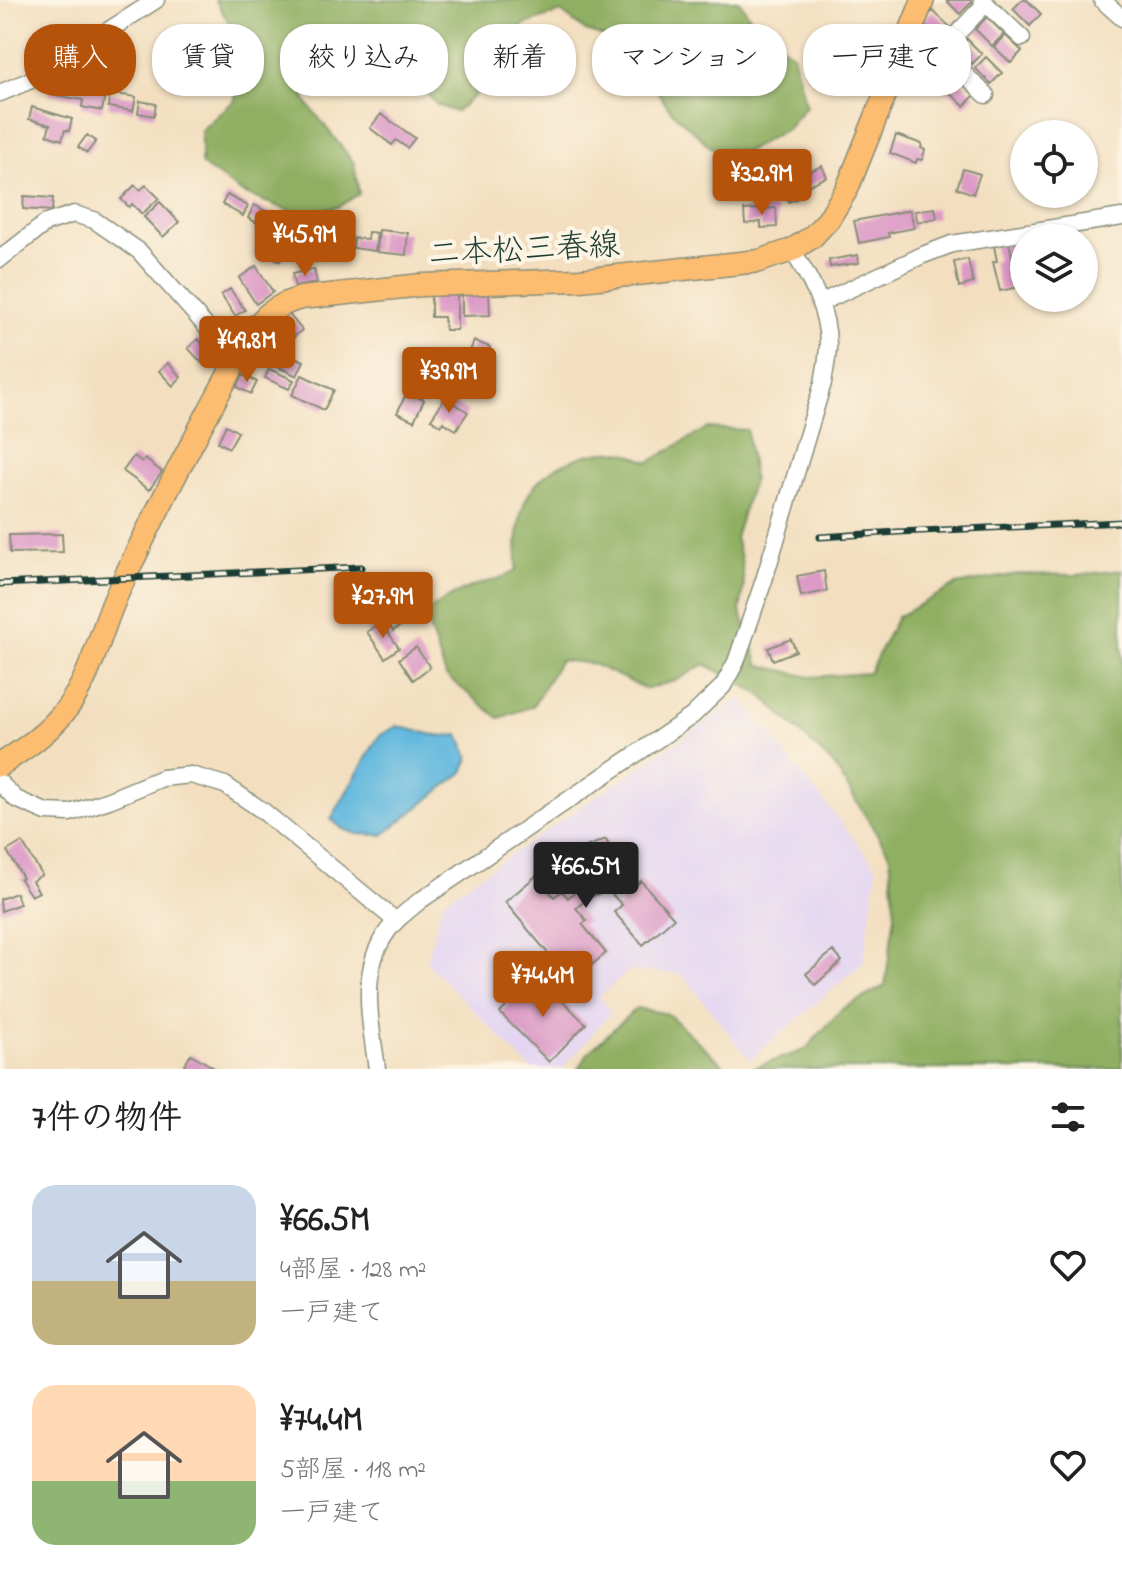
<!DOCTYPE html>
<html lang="ja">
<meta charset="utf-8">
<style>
:root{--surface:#fff;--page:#f2f2f2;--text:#222;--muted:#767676;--accent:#b45309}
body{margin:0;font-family:"Indie Flower","Klee One",sans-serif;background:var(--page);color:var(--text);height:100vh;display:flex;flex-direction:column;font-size:30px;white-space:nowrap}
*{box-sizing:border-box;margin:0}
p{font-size:26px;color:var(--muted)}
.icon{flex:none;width:44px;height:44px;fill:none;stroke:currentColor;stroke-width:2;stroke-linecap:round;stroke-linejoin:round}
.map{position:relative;height:1069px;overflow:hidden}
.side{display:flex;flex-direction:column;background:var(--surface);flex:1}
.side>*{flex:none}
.guide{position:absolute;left:24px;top:24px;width:1074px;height:72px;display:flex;gap:16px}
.tools{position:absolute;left:1010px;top:120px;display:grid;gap:16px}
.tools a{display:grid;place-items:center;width:88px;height:88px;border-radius:50%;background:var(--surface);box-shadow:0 2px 6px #0004;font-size:40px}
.price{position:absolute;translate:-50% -68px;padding:0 18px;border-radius:8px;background:var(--accent);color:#fff;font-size:26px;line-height:52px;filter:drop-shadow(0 2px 4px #0008)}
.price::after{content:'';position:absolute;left:50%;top:48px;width:24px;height:18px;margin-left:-12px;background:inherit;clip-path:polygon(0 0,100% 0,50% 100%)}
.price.on{background:#222;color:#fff}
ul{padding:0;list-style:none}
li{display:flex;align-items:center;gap:24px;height:200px;padding:0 32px}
li span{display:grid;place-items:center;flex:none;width:224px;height:160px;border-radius:24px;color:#555}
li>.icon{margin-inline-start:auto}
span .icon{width:96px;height:96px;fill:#fffc;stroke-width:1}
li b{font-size:34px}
h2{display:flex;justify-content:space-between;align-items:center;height:96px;padding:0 32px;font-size:34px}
.chip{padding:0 28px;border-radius:32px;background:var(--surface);box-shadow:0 2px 6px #0004;font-size:28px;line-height:72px}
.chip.on{background:var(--accent);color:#fff}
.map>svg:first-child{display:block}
.built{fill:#e2d4f3}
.forest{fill:#8faf62;stroke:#57764b;stroke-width:2}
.water{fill:#61b8de;stroke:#407a89;stroke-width:2}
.building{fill:#db99c6}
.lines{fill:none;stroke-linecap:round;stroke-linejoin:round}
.minor-casing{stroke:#898e7a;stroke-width:19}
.major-casing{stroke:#898e7a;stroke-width:25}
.minor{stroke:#fff;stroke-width:16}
.major{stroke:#fcbd6f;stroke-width:22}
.rail-casing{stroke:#1f3d34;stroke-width:7}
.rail{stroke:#fcf5e5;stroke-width:4;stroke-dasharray:12;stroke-linecap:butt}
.labels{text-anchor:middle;stroke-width:8;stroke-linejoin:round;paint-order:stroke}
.street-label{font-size:32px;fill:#1f3d34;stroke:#fcf5e5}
</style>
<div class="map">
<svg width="1122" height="1069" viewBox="0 0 1122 1069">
<rect width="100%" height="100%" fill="#fcf5e5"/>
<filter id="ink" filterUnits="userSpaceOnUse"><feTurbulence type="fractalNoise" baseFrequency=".0125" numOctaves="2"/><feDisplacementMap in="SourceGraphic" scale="16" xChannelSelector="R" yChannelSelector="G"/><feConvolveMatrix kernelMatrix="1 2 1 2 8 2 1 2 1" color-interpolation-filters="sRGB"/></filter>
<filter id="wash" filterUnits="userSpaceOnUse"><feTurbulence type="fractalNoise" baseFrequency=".006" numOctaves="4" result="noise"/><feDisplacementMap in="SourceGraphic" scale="32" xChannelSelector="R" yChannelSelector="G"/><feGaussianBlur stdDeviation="1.8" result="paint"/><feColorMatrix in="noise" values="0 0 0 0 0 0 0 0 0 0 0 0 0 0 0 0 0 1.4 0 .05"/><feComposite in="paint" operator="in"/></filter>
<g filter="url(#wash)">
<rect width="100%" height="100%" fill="#f3dfc0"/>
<path class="built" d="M741 698 877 868 863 963 750 1060 682 974 629 971 599 997 611 1012 562 1069H531L426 962 443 901Z"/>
<path class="forest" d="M215 0H738L759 29 793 54 806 106 788 128 745 152 714 150 671 111 625 44 586 31 561 12 523 25 492 63 475 95 456 112 437 105 407 70 369 78 311 81 304 99 354 163 359 194 338 207 300 215 243 193 201 164V130L235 100 242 44Z
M707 428 747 430 753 480 735 538 741 558 744 585 740 611 759 665 810 677 869 673 897 617 956 585 1017 574 1076 575 1122 570V1069H749L805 1050 842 1009 885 986 895 915 890 855 833 764 760 694 705 664 675 681 646 689 593 664 560 660 533 706 499 718 446 676 427 622 429 611C446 598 459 591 480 584 493 580 504 578 516 571 518 548 516 524 525 502 539 468 585 449 620 452 630 453 640 459 649 462Z
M636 1008 668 1014 728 1069H578L589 1052Z"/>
<path class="water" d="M397 726 438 736 459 735 469 758 463 772 383 835 357 834 343 829 331 819 379 736Z"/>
<g id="blocks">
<path class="building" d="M946 0H970L972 2 960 14Z
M1022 0H1027L1041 14 1030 26 1013 9Z
M933 11 950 27 938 39 921 22Z
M987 17 1004 34 992 46 975 29Z
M1005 35 1022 51 1011 63 994 47Z
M967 39 982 54 972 64 957 49Z
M986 57 1002 73 991 84 975 68Z
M943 63 960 80 947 93 930 76Z
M52 80 106 90 102 111 82 107 83 100 49 94Z
M961 82 975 95 964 106 950 93Z
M110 93 136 97 133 111 108 107Z
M140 101 156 104 154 116 138 113Z
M32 107 72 119 69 131 65 130 62 140 47 135 50 125 29 119Z
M381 114 415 138 407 148 396 140 392 145 370 128Z
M87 135 96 141 87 153 78 147Z
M896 135 922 144 921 148 925 150 922 160 917 159 916 163 890 153Z
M822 166 827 177 798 190 793 178Z
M963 169 980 174 973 194 957 188Z
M790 181 798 198 789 202 781 185Z
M135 185 140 190 146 185 159 198 142 214 132 204 129 207 121 199Z
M227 195 248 206 243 216 222 204Z
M24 196 53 198 52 211 23 209Z
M160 202 179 222 163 237 144 217Z
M254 205 285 221 278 234 248 218Z
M776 208 777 227 761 228V222L745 224 744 210Z
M935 208 937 218 917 222 915 211Z
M910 210 914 228 888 233 889 237 859 243 854 221Z
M379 230 408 233 406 255 377 252Z
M368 232 377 233 375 251 353 248 354 238 367 239Z
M270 241 286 249 280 261 264 252Z
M1009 243 1019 287 1000 291 993 262 997 261 994 246Z
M858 255 859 263 830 267 829 260Z
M968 259 973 283 959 287 954 262Z
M256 266 273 292 256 304 239 278Z
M314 269 317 283 295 287 292 274Z
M230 289 245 310 235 316 221 295Z
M489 290 490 315 462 316V294Z
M457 293V330H445L444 317H431V294Z
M288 313 302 330 283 346 270 329Z
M198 339 212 353 202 363 188 348Z
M474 341 490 347 486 357 470 351Z
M281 351 304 361 297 376 274 365Z
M168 363 181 377 173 386 159 371Z
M269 369 294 380 289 389 265 378Z
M243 375 257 382 251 394 237 387Z
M302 375 334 390 324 410 292 395Z
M407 392 424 400 414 421 397 413Z
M445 398 468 412 456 430 443 422 441 426 431 419Z
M226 425 238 432 229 448 218 442Z
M134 456 142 462 145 459 162 472 149 490 123 471Z
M62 534 63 552 10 553 9 535Z
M824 571 827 591 801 596 797 576Z
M388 604 402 625 393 631 379 610Z
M381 622 399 648 385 658 367 632Z
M791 639 796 651 773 660 768 648Z
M416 647 430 667 413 680 399 659Z
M606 839 622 877 632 889 641 881 674 918 643 945 614 912 622 905 608 890 590 897 576 908 587 921 582 924 606 953 572 982 505 902 536 876 554 897 562 891 568 898 580 887 567 854Z
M22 842 42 875 32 881 39 892 31 896 20 879 23 878 7 851Z
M16 893 20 904 1 911 0 899Z
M833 951 842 961 815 985 806 974Z
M537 976 586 1024 549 1062 500 1013Z
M191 1054 216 1069H182Z"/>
</g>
</g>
<g filter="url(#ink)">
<use href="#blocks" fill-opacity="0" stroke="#898e7a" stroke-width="2"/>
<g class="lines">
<g class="minor-casing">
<path id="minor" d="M982 0 1022 38
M1102 0 1122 18
M941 51 986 95
M922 71 986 3
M0 93 31 80 156 0
M0 259 46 223 74 214 94 220 139 251 236 360
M820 303 923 255 952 244 1122 217
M0 783 16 799 46 812 70 813 109 800 162 778 191 775 225 785 263 811 396 921
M377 1069C370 1017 356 961 397 920 405 913 413 906 421 900L692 716 723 686 736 662 764 580 823 383C825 370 828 358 828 345 828 310 810 278 792 250"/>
</g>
<g class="major-casing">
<path id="major" d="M0 765C24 749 47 734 65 711 93 675 100 630 119 590 158 505 202 423 247 341 260 318 275 305 301 298L422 285 580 280 759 261 792 250 812 237 828 220 847 189 923 0"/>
</g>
<use href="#minor" class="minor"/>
<use href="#major" class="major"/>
<g class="rail-casing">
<path id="rail" d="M820 537 898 532 1122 522
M0 584 361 567"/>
</g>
<use href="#rail" class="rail"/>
</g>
</g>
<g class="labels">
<g class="street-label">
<text transform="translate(524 248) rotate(-3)" y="11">二本松三春線</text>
</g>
</g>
</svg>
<div class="tools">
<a><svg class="icon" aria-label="locate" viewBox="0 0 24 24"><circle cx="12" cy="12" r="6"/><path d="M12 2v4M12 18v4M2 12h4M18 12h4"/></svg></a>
<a><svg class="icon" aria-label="layers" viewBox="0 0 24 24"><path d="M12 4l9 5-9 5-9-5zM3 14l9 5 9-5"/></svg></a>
</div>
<b class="price" style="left:762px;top:217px">¥32.9M</b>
<b class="price" style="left:305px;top:278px">¥45.9M</b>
<b class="price" style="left:247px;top:384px">¥49.8M</b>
<b class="price" style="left:449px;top:415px">¥39.9M</b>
<b class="price" style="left:383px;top:640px">¥27.9M</b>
<b class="price on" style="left:586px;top:910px">¥66.5M</b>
<b class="price" style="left:543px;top:1019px">¥74.4M</b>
<div class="guide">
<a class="chip on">購入</a>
<a class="chip">賃貸</a>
<a class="chip">絞り込み</a>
<a class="chip">新着</a>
<a class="chip">マンション</a>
<a class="chip">一戸建て</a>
</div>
</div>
<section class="side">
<h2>7件の物件<svg class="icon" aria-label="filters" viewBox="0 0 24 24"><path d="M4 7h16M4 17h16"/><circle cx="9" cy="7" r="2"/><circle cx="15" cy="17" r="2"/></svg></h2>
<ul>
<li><span style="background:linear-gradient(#c9d6e8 60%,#c2b280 0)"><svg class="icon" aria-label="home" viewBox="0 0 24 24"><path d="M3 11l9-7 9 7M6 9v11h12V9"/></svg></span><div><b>¥66.5M</b><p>4部屋 · 128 m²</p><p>一戸建て</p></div><svg class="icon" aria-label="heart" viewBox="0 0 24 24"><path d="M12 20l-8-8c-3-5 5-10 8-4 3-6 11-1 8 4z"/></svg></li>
<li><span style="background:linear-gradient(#ffd9b3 60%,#8fb573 0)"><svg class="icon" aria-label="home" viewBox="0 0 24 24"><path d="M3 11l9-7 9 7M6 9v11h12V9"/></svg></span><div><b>¥74.4M</b><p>5部屋 · 118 m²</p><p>一戸建て</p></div><svg class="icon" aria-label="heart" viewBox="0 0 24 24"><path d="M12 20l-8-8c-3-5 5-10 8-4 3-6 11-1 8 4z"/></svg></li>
</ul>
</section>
